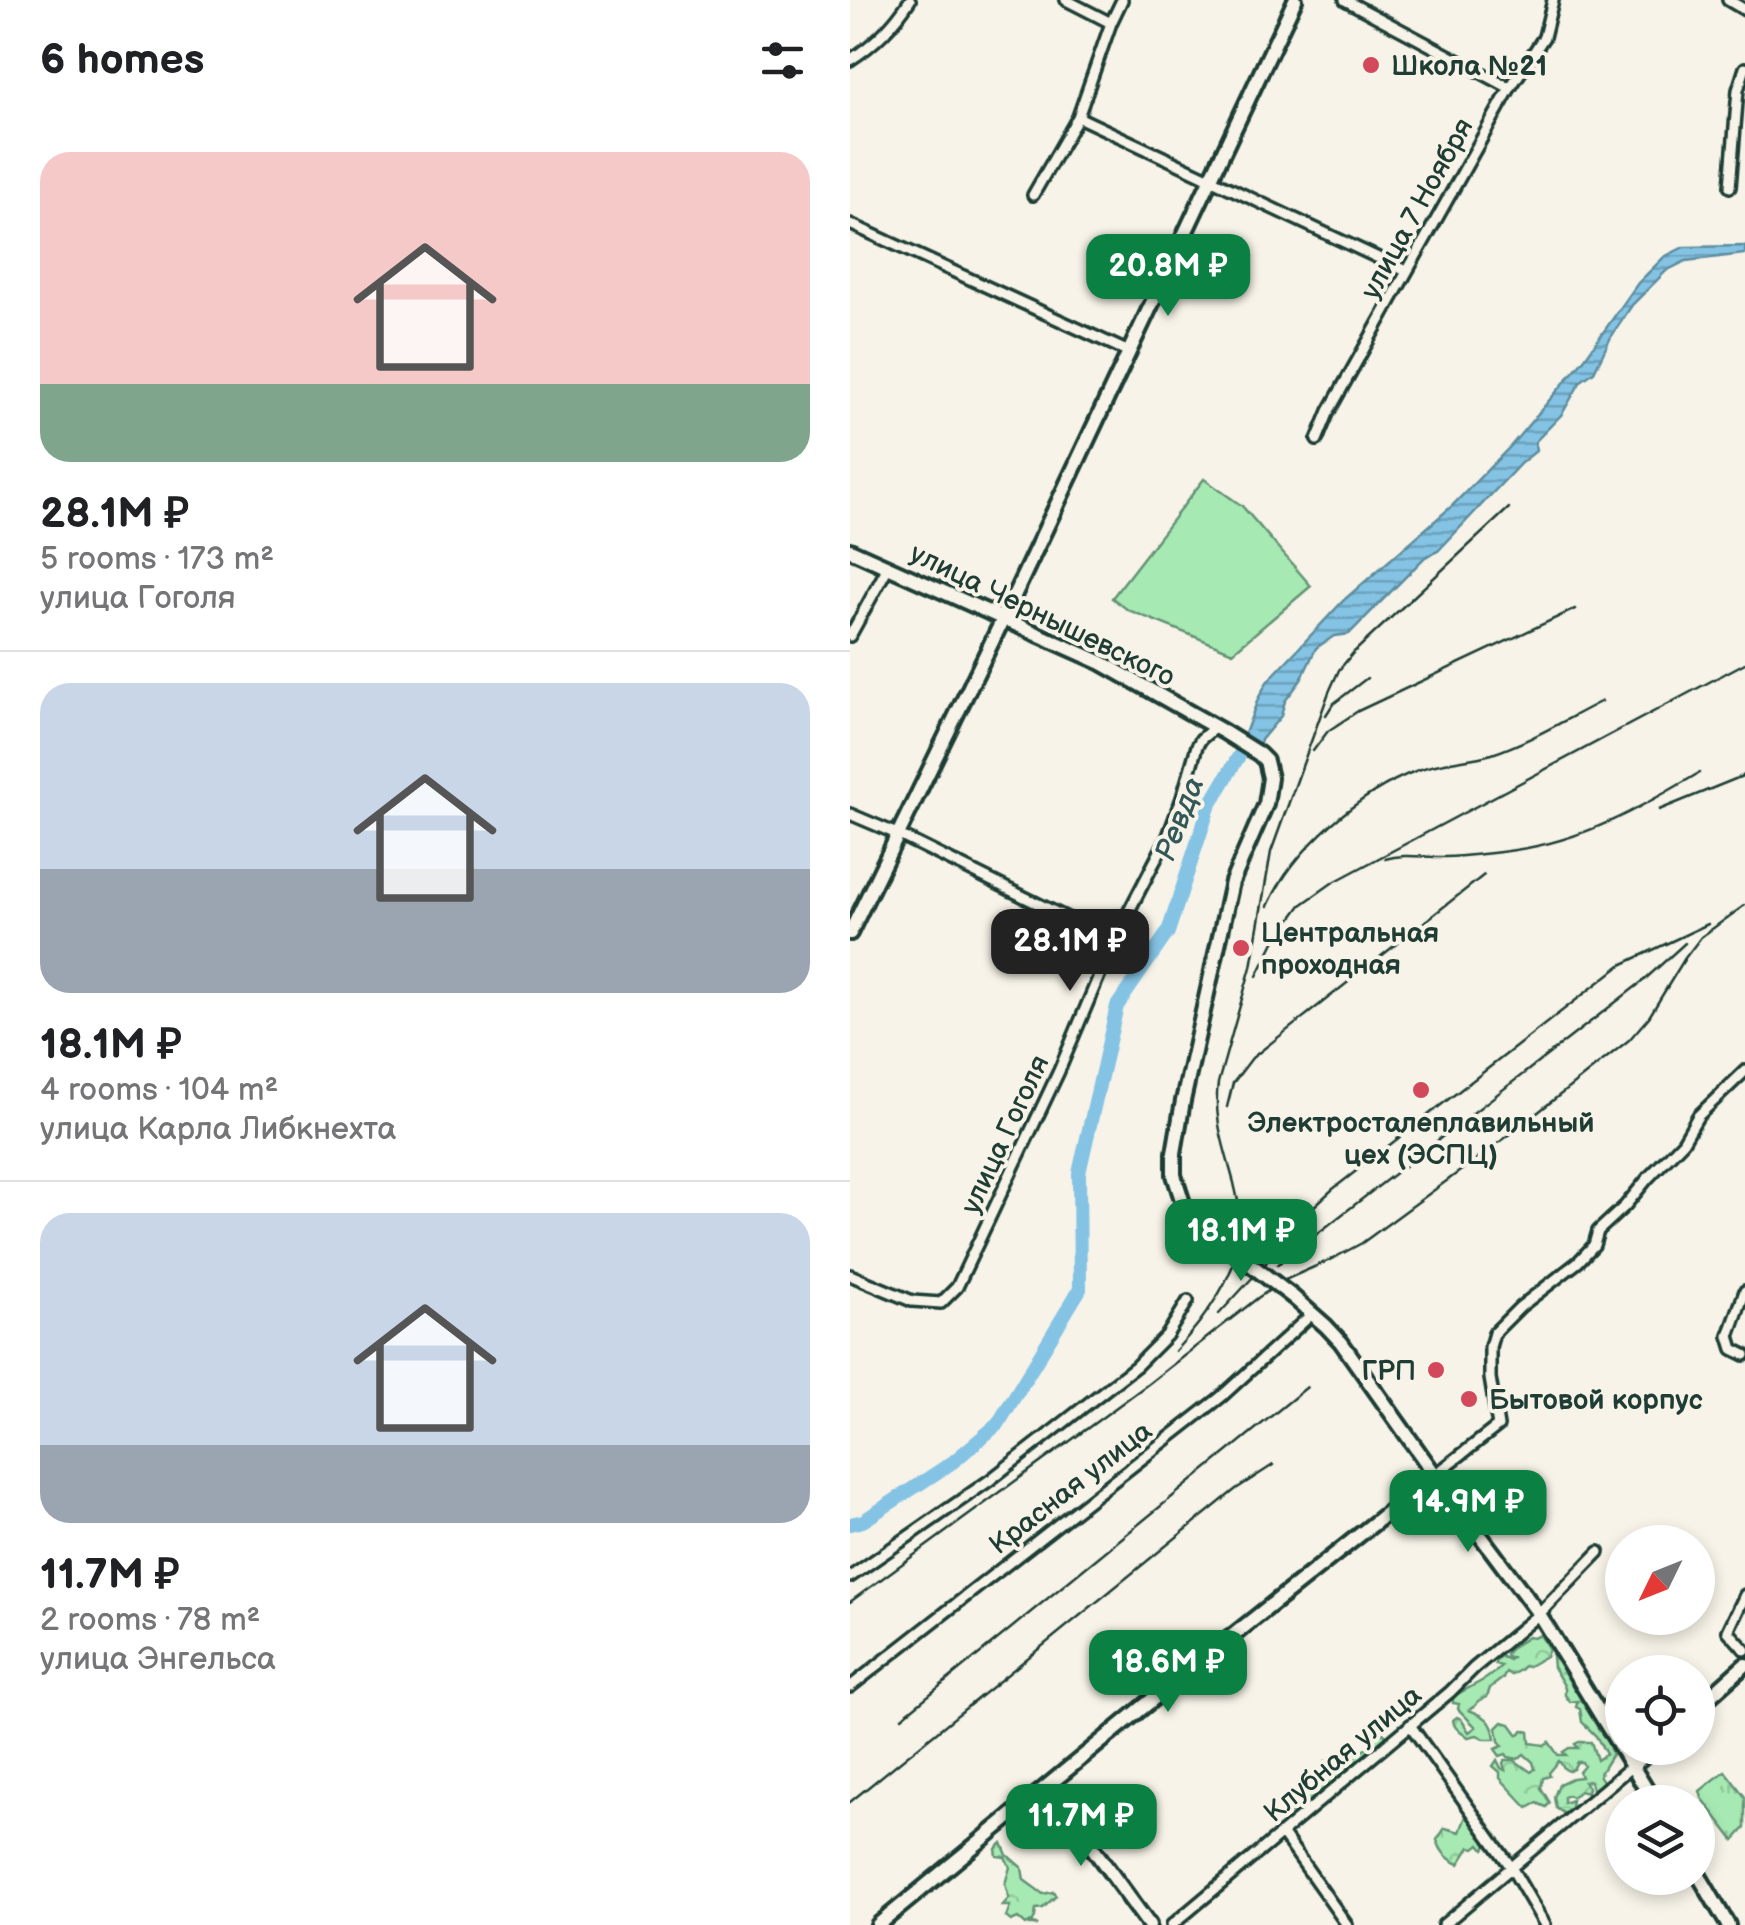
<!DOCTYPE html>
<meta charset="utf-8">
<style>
:root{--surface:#fff;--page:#f6f6f6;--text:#202124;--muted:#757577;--line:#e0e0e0;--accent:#0b8043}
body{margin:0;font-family:"Balsamiq Sans",sans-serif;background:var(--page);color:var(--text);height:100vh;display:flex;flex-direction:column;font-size:38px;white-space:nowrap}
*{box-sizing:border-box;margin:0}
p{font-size:32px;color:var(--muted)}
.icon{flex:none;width:55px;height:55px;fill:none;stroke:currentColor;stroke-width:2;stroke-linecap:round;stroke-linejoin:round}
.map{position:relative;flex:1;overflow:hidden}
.side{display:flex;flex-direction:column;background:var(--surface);width:850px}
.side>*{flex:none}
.needle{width:65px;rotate:227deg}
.fabs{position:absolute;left:755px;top:1525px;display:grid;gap:20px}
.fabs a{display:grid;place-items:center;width:110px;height:110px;border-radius:50%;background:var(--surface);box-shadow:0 5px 15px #0003;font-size:50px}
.price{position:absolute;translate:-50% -85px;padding:0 22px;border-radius:20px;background:var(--accent);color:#fff;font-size:32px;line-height:65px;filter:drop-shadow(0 2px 5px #0008)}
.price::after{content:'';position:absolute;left:50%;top:60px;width:30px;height:22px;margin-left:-15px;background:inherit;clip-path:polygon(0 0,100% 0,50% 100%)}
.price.on{background:#222;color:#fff}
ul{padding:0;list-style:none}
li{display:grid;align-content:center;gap:20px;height:530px;padding:0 40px}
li+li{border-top:2px solid var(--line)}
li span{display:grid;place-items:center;height:310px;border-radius:30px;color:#555}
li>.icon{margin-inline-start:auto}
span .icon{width:180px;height:180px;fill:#fffc;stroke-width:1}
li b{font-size:42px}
h2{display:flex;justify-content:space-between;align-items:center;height:120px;padding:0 40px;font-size:42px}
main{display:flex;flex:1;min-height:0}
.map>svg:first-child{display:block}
.grass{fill:#a7e9b3;stroke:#639374;stroke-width:2.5}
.forest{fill:url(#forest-crowns);stroke:#639374;stroke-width:2.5}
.park{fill:url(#park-tufts);stroke:#639374;stroke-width:2.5}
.water{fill:url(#water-rules);stroke:#5c8d9e;stroke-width:2.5}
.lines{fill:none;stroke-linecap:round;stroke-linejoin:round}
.river{stroke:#84c3e4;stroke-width:14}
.street-casing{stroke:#1f3d34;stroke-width:16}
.secondary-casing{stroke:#1f3d34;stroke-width:20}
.street{stroke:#f7f3e8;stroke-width:9}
.secondary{stroke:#f7f3e8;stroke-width:12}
.rail{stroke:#1f3d34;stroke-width:2.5}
.secondary-bridge-casing{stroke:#1f3d34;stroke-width:20;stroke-linecap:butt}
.secondary-bridge{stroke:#f7f3e8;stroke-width:12}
.poi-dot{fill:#d1495b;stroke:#f7f3e8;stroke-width:4}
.labels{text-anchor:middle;stroke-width:8;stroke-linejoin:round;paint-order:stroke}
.poi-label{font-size:28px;font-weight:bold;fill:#1f3d34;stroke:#f7f3e8;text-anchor:start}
.street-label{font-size:28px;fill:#1f3d34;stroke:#f7f3e8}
.water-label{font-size:30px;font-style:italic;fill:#335857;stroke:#f7f3e8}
</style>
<main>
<section class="side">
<h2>6 homes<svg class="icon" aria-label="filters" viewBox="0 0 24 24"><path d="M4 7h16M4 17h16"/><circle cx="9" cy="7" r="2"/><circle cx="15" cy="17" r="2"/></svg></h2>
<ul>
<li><span style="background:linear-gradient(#f6c9c9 75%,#7fa58c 0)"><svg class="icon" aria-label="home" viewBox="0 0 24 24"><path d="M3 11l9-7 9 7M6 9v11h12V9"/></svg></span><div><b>28.1M ₽</b><p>5 rooms · 173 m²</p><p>улица Гоголя</p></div></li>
<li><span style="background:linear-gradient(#c9d6e8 60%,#9aa5b1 0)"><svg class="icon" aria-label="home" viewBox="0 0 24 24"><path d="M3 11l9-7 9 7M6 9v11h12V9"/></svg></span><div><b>18.1M ₽</b><p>4 rooms · 104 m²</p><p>улица Карла Либкнехта</p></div></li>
<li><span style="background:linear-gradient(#c9d6e8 75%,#9aa5b1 0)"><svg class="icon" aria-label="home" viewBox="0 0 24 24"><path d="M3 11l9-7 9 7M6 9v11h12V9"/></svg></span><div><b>11.7M ₽</b><p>2 rooms · 78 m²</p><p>улица Энгельса</p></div></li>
</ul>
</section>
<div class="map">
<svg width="895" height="1925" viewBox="0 0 895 1925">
<defs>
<pattern id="forest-crowns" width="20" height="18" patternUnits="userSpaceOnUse" patternTransform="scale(2.5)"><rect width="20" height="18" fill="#a7e9b3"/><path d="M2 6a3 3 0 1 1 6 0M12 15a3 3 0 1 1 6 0" fill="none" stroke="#8fc99b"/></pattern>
<pattern id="park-tufts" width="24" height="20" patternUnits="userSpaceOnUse" patternTransform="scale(2.5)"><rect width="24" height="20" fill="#a7e9b3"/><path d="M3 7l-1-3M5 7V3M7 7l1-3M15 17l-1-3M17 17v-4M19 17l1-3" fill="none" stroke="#8fc99b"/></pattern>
<pattern id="water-rules" width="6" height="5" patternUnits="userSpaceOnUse" patternTransform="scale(2.5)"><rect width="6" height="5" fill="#84c3e4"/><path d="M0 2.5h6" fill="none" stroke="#6ba0ba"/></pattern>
</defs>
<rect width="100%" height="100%" fill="#f7f3e8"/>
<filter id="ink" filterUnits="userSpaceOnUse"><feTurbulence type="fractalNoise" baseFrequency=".01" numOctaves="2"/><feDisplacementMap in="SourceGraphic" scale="20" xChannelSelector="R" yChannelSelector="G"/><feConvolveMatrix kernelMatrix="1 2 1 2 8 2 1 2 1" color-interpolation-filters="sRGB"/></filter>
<g filter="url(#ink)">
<path class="grass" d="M354 479 392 506 461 586 383 652 278 610 262 598Z"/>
<path class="forest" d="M690 1635 699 1649 696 1656 677 1667 674 1666 670 1670 661 1675 656 1672 653 1678 640 1688 637 1697 628 1701 626 1705 619 1710C635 1716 643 1720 645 1739H635L627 1735 618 1737C612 1730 604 1731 603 1720L607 1717 611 1719 619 1732 626 1727 608 1709 609 1704 603 1703V1697C619 1686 638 1681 651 1666L645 1664 646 1660 650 1656 659 1660 661 1658H657L656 1654C661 1646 671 1642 678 1637L683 1638Z
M702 1656 713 1665 739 1703 736 1707 757 1740 762 1754 749 1775 755 1784 748 1791 742 1789 740 1781 734 1782 738 1787 737 1793 730 1791 722 1797 718 1795 714 1797V1803L722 1800 721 1807 715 1814 706 1808 704 1797 709 1784 722 1778 731 1777 729 1772 734 1766 732 1762H727L723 1769 719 1771 715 1769 709 1761 699 1773 700 1776 693 1778 691 1788 700 1803 696 1807 687 1803 678 1808 650 1778V1772L643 1766 647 1760 651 1768 655 1770 653 1763 655 1760H664L681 1772 685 1769 683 1762 674 1754 668 1759 658 1757 656 1754 650 1756 645 1749 653 1746 649 1741 647 1728 653 1722 660 1724 668 1735 673 1730 679 1732 680 1743 694 1745 699 1742 708 1755H716L713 1752 719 1748H728L725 1744 729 1742H741L747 1760 756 1754 746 1736 732 1722 730 1709 726 1707 728 1701 720 1702 715 1695V1687L703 1667Z
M533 1733 536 1736 535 1740 537 1743 520 1752 519 1756 455 1809 449 1814 442 1812 436 1815 433 1813C438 1802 461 1783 473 1773L476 1768 473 1764 475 1761 479 1763 484 1761 491 1765 498 1759 502 1761 504 1756 522 1745V1739Z
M616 1816 632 1833 634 1839 640 1841 634 1849 630 1844 625 1848 620 1847 609 1864C597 1859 591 1852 587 1840L595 1828 610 1832Z
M152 1843 157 1855 172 1868 174 1880 193 1894 203 1892 206 1896 193 1908 186 1909 185 1917 182 1922 188 1925H180L181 1922 176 1925 168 1918 161 1921 156 1917 160 1906H152L159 1898 155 1884 160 1867 155 1857 147 1856 146 1849Z"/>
<path class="park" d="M875 1771 895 1797V1828L884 1840 852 1798 850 1791Z"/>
<path class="water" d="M895 246V254L836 261 816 271 782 305 761 337 744 372 731 381 712 414 685 442 686 451 671 463 588 551 575 557 499 634 484 636 466 648 451 680 435 701 431 716 411 740 408 748 393 739 408 699 417 682 494 600 602 506 659 448 735 358 788 283 814 257 834 247Z"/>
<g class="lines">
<path class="river" d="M0 1524 13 1521 103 1462 148 1424 230 1289 229 1173 267 1006 318 932 359 807 400 737"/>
<g class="street-casing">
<path id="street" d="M216 0 261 23
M495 0 660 88
M878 0 895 10
M0 60C25 44 44 25 60 0
M228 117 556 271
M880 187 888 90 895 68
M183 195 228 117 261 23 272 0
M0 224 279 352
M467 440 479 411 660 88 694 37 703 0
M0 636 38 567
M0 814 47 834 243 931 265 938
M0 1275 62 1301 91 1303 107 1287 209 1071 265 938 318 836 332 798 347 746 351 739 364 728
M895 1291 879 1336 883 1349 895 1355
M585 1475 648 1426 640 1378V1347L644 1333 670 1307 728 1262 744 1245 748 1231 775 1206 798 1178 833 1142 848 1116 895 1071
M0 1577 140 1480 286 1366 317 1335 338 1301
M895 1595 878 1631 895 1650
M0 1687 371 1397 462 1314
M560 1725 661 1867 695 1925
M432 1833 497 1925
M322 1925 600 1692 624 1668 689 1614 749 1552
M593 1925 782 1766"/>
</g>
<g class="secondary-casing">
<path id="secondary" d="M0 550 252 663 374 732 409 754 416 761 420 778 416 804 382 882 333 1101 324 1153V1175L333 1203 345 1219 366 1238
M0 933 153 619 445 0
M443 1297 476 1326 491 1342 585 1475 689 1614 804 1802
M848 1707 895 1665
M782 1766 803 1748
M198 1787 299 1925
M848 1874 878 1925
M28 1925 303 1699 585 1475"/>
</g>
<use href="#street" class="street"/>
<use href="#secondary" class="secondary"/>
<path class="rail" d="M476 715 483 704 517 678
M463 751 478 731 508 711 725 609
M809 810 895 775
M535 859C555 853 575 858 596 857 619 856 643 853 665 850 735 840 790 808 849 773
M418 906C444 848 510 792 568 770 592 761 618 761 642 754 681 741 716 719 752 701
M407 976 424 942 451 905 482 883 895 663
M377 1107 383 1083 402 1058 634 875
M427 1265 793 981 835 943
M369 1314 415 1264 461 1209 483 1189 771 965 858 924
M325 1351C354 1320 389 1273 391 1229 392 1214 387 1197 384 1183 375 1149 363 1119 368 1083L401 967 421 852 479 692 489 670 503 653 659 508
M0 1602 298 1384 409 1297 437 1279 482 1259 512 1243 662 1133 779 1040 799 1017 835 958 851 937 895 905
M52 1717 457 1387
M0 1802 386 1489 423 1465"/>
<g class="secondary-bridge-casing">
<path id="secondary-bridge" d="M366 1238 443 1297"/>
</g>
<use href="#secondary-bridge" class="secondary-bridge"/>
</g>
</g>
<g class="poi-dot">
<circle cx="521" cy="65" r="10"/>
<circle cx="391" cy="948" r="10"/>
<circle cx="571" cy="1090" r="10"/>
<circle cx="586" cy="1370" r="10"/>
<circle cx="619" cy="1399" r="10"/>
</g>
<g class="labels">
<g class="poi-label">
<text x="541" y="75">Школа №21</text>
<text x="411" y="942">Центральная<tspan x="411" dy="32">проходная</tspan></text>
<text x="571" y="1132" text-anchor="middle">Электросталеплавильный<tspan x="571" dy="32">цех (ЭСПЦ)</tspan></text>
<text x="566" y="1380" text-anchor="end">ГРП</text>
<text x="639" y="1409">Бытовой корпус</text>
</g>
<g class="street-label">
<text transform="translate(566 208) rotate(-61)" y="10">улица 7 Ноября</text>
<text transform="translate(193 614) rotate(26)" y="10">улица Чернышевского</text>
<text transform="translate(154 1134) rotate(-65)" y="10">улица Гоголя</text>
<text transform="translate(220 1487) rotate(-38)" y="10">Красная улица</text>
<text transform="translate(492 1753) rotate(-40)" y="10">Клубная улица</text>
</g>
<g class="water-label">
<text transform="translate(329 819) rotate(-69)" y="10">Ревда</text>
</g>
</g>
</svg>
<div class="fabs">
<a><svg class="needle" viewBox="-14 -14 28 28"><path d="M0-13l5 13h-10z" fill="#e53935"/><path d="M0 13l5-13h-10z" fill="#757577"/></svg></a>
<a><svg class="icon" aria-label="locate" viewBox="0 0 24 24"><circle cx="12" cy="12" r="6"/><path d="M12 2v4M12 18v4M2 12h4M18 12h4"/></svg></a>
<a><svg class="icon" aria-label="layers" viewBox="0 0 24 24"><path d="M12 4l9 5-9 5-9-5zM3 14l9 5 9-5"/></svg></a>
</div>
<b class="price" style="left:318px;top:319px">20.8M ₽</b>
<b class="price on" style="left:220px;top:994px">28.1M ₽</b>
<b class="price" style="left:391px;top:1284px">18.1M ₽</b>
<b class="price" style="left:618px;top:1555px">14.9M ₽</b>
<b class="price" style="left:318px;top:1715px">18.6M ₽</b>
<b class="price" style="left:231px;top:1869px">11.7M ₽</b>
</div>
</main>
